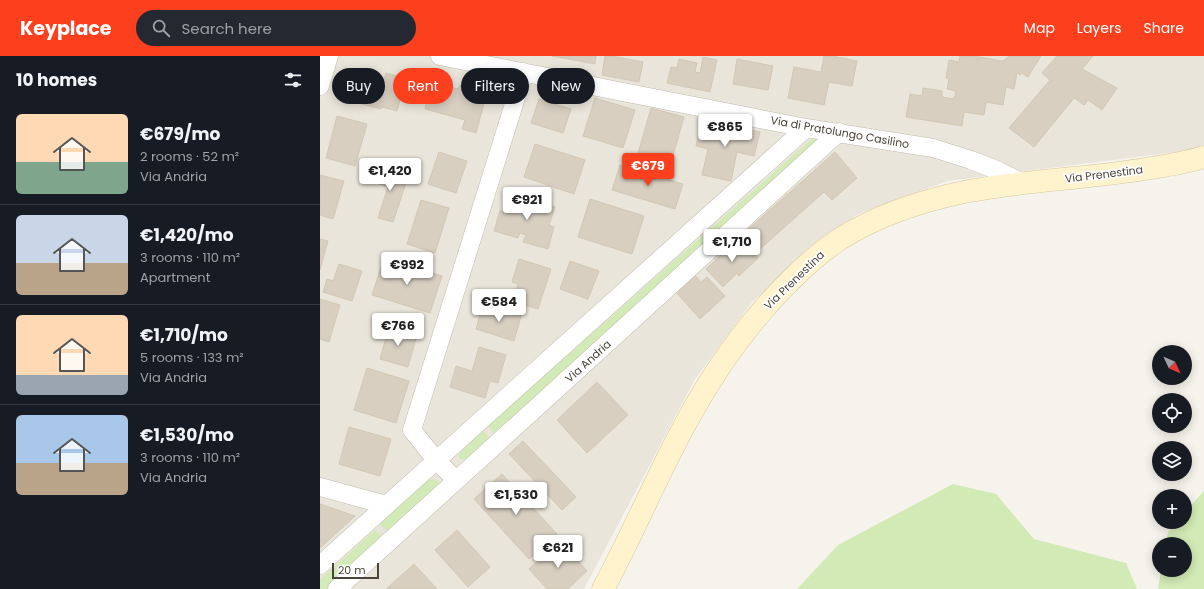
<!DOCTYPE html>
<meta charset="utf-8">
<style>
:root{--surface:#171b24;--page:#242831;--text:#f1f3f6;--muted:#9ea1a6;--line:#363941;--accent:#fc3f1d}
body{margin:0;font-family:Poppins,sans-serif;background:var(--page);color:var(--text);height:100vh;display:flex;flex-direction:column;font-size:15px;white-space:nowrap}
*{box-sizing:border-box;margin:0}
p{font-size:13px;color:var(--muted)}
.icon{flex:none;width:22px;height:22px;fill:none;stroke:currentColor;stroke-width:2;stroke-linecap:round;stroke-linejoin:round}
.map{position:relative;flex:1;overflow:hidden}
.panel{display:flex;flex-direction:column;background:var(--surface);width:320px}
.panel>*{flex:none}
.top-card{position:absolute;left:12px;top:12px;width:380px;height:36px;display:flex;gap:8px}
.needle{width:26px;rotate:134deg}
.buttons{position:absolute;left:832px;top:289px;display:grid;gap:8px}
.buttons a{display:grid;place-items:center;width:40px;height:40px;border-radius:50%;background:var(--surface);box-shadow:0 2px 10px #0003;font-size:20px}
.scale{position:absolute;left:12px;bottom:10px;width:47px;box-sizing:border-box;padding-left:4px;border:2px solid #4b4439;border-top:0;font-size:11px;line-height:14px;white-space:nowrap;color:#4b4439;-webkit-text-stroke:3px #fff;paint-order:stroke}
.price{position:absolute;translate:-50% -34px;padding:0 9px;border-radius:4px;background:#fff;color:#222;font-size:13px;line-height:26px;filter:drop-shadow(0 1px 2px #0008)}
.price::after{content:'';position:absolute;left:50%;top:24px;width:12px;height:9px;margin-left:-6px;background:inherit;clip-path:polygon(0 0,100% 0,50% 100%)}
.price.active{background:var(--accent);color:#fff}
ul{padding:0;list-style:none}
li{display:flex;align-items:center;gap:12px;height:100px;padding:0 16px}
li+li{border-top:1px solid var(--line)}
li span{display:grid;place-items:center;flex:none;width:112px;height:80px;border-radius:6px;color:#555}
li>.icon{margin-inline-start:auto}
span .icon{width:48px;height:48px;fill:#fffc;stroke-width:1}
li b{font-size:17px}
h2{display:flex;justify-content:space-between;align-items:center;height:48px;padding:0 16px;font-size:17px}
.tag{padding:0 14px;border-radius:18px;background:var(--surface);box-shadow:0 2px 10px #0003;font-size:14px;line-height:36px}
.tag.active{background:var(--accent);color:#fff}
header{display:flex;align-items:center;gap:24px;box-sizing:border-box;height:56px;padding:0 20px;background:var(--accent);color:#fff}
header strong{font-size:19px}
nav{display:flex;gap:22px;margin-inline-start:auto;font-size:14px}
.search{width:280px;height:36px;background:var(--page);display:flex;align-items:center;gap:10px;box-sizing:border-box;padding:0 14px;border-radius:22px;color:var(--muted);font-size:15px}
main{display:flex;flex:1;min-height:0}
.map>svg:first-child{display:block}
.residential{fill:#eae5da}
.green{fill:#d2eab5}
.building{fill:#d8cfc1;stroke:#d3c7b4}
.lines{fill:none;stroke-linecap:round;stroke-linejoin:round}
.minor-casing{stroke:#c2bbae;stroke-width:19}
.secondary-casing{stroke:#d6c79b;stroke-width:23}
.minor{stroke:#fff;stroke-width:18}
.secondary{stroke:#fff3cd;stroke-width:22}
.labels{text-anchor:middle;stroke-width:3.5;stroke-linejoin:round;paint-order:stroke}
.street-label{font-size:11px;fill:#4b4439;stroke:#fff}
</style>
<header>
<strong>Keyplace</strong>
<div class="search"><svg class="icon" aria-label="search" viewBox="0 0 24 24"><circle cx="10" cy="10" r="6"/><path d="M15 15l6 6"/></svg>Search here</div>
<nav><a>Map</a><a>Layers</a><a>Share</a></nav>
</header>
<main>
<section class="panel">
<h2>10 homes<svg class="icon" aria-label="filters" viewBox="0 0 24 24"><path d="M4 7h16M4 17h16"/><circle cx="9" cy="7" r="2"/><circle cx="15" cy="17" r="2"/></svg></h2>
<ul>
<li><span style="background:linear-gradient(#ffd9b3 60%,#7fa58c 0)"><svg class="icon" aria-label="home" viewBox="0 0 24 24"><path d="M3 11l9-7 9 7M6 9v11h12V9"/></svg></span><div><b>€679/mo</b><p>2 rooms · 52 m²</p><p>Via Andria</p></div></li>
<li><span style="background:linear-gradient(#c9d6e8 60%,#b9a48a 0)"><svg class="icon" aria-label="home" viewBox="0 0 24 24"><path d="M3 11l9-7 9 7M6 9v11h12V9"/></svg></span><div><b>€1,420/mo</b><p>3 rooms · 110 m²</p><p>Apartment</p></div></li>
<li><span style="background:linear-gradient(#ffd9b3 75%,#9aa5b1 0)"><svg class="icon" aria-label="home" viewBox="0 0 24 24"><path d="M3 11l9-7 9 7M6 9v11h12V9"/></svg></span><div><b>€1,710/mo</b><p>5 rooms · 133 m²</p><p>Via Andria</p></div></li>
<li><span style="background:linear-gradient(#a9c7e8 60%,#b9a48a 0)"><svg class="icon" aria-label="home" viewBox="0 0 24 24"><path d="M3 11l9-7 9 7M6 9v11h12V9"/></svg></span><div><b>€1,530/mo</b><p>3 rooms · 110 m²</p><p>Via Andria</p></div></li>
</ul>
</section>
<div class="map">
<svg width="884" height="533" viewBox="0 0 884 533">
<rect width="100%" height="100%" fill="#f6f3ec"/>
<path class="residential" d="M0 0H884V89L871 94 627 125 536 159 432 246 375 323 264 533H0Z"/>
<path class="green" d="M495 82 500 87 177 381 168 370 487 87Z
M163 375 173 386 147 405 139 402V398Z
M112 423C118 424 119 426 119 431L70 478 60 468 108 424Z
M633 428 676 438 714 483 806 507 817 533H477L518 489Z
M884 435V533H838L841 514H865V488H846L848 476 857 466H865V456Z
M55 474 64 483 9 533H0V524Z"/>
<path class="building" d="M232 0H276L275 8Z
M285 0H292L323 6 319 26 282 19Z
M504 0H512L537 5 532 30 509 26 504 49 468 42 474 11 501 16Z
M640 0H653L683 5 689 0H721L708 21 702 17 700 19 697 17 694 33 686 31 683 49 666 46 664 59 644 56 642 70 586 61 590 38 602 40 603 32 622 35V41L634 43 636 35 627 33 629 23 626 22 629 4 639 6Z
M737 0H773L762 13 797 32 782 54 768 44 764 49 754 42 714 91 689 72 730 24 722 17Z
M383 1 397 4 390 36 347 27 351 11 357 12 359 3 377 7 375 16 380 17Z
M417 3 453 10 448 34 413 28Z
M46 17 65 22 66 17 86 22 77 55 62 51 61 53 38 47Z
M108 25 138 33 140 29 167 36 156 77 142 73 145 64 105 53 107 44 103 43Z
M275 42 315 54 303 92 263 80Z
M219 43 251 53 243 77 211 67Z
M331 52 364 61 350 110 317 101Z
M17 60 47 68 35 110 6 102Z
M382 64 440 76 434 100 417 96 411 125 382 119 388 93 376 90Z
M215 88 265 104 254 138 204 121Z
M119 96 147 105 136 137 108 128Z
M515 96 537 122 512 144 504 136 440 193 425 176Z
M300 109 363 128 355 153 292 134Z
M58 111 88 121 73 166 58 162 68 131 53 126Z
M0 119 24 125 13 163 0 159Z
M190 137 235 151 229 169 234 171 228 193 203 186 206 179 200 177 198 182 174 175 180 155 185 156Z
M270 143 324 160 312 198 258 181Z
M101 144 129 152 115 197 87 188Z
M419 182 438 202 419 220 417 217 403 231 386 213Z
M0 183 8 185 0 214Z
M64 202 122 220 110 257 52 239Z
M199 203 231 213 218 253 192 245 198 228 192 226Z
M250 205 279 215 268 243 240 233Z
M19 208 42 215 32 245 3 236 7 223 13 225Z
M375 219 381 226 387 221 405 240 380 263 356 236Z
M0 243 20 249 9 286 0 283Z
M163 249 201 260 194 285 156 273Z
M69 271 97 279 88 311 60 303Z
M159 291 186 299 178 327 170 325 165 342 130 331 136 310 152 315Z
M47 312 89 325 76 367 34 354Z
M277 326 308 359 267 397 237 364Z
M29 371 71 383 60 420 19 408Z
M203 385 256 441 242 454 189 398Z
M182 418 237 478 209 503 154 443Z
M0 448 35 460 0 492Z
M137 474 170 511 148 531 115 494Z
M240 485 267 515 248 533H227L209 513Z
M94 508 117 533H66Z"/>
<g class="lines">
<g class="minor-casing">
<path id="minor" d="M120 0 486 72 613 92 651 104 679 115 703 127
M0 30 9 0
M136 424 116 404 92 374 204 16
M0 431 66 449
M0 509 486 72
M17 533 519 76"/>
</g>
<g class="secondary-casing">
<path id="secondary" d="M283 533C313 478 337 419 368 363 396 312 429 265 471 224 486 209 502 195 520 183 558 159 601 145 644 136 704 124 765 123 825 113 845 110 865 107 884 101"/>
</g>
<use href="#minor" class="minor"/>
<use href="#secondary" class="secondary"/>
</g>
<g class="labels">
<g class="street-label">
<text transform="translate(520 76) rotate(10)" y="4">Via di Pratolungo Casilino</text>
<text transform="translate(784 118) rotate(-7)" y="4">Via Prenestina</text>
<text transform="translate(474 224) rotate(-44)" y="4">Via Prenestina</text>
<text transform="translate(268 305) rotate(-42)" y="4">Via Andria</text>
</g>
</g>
</svg>
<div class="buttons">
<a><svg class="needle" viewBox="-14 -14 28 28"><path d="M0-13l5 13h-10z" fill="#e53935"/><path d="M0 13l5-13h-10z" fill="#9ea1a6"/></svg></a>
<a><svg class="icon" aria-label="locate" viewBox="0 0 24 24"><circle cx="12" cy="12" r="6"/><path d="M12 2v4M12 18v4M2 12h4M18 12h4"/></svg></a>
<a><svg class="icon" aria-label="layers" viewBox="0 0 24 24"><path d="M12 4l9 5-9 5-9-5zM3 14l9 5 9-5"/></svg></a>
<a>+</a>
<a>−</a>
</div>
<div class="scale">20 m</div>
<b class="price" style="left:405px;top:92px">€865</b>
<b class="price active" style="left:328px;top:131px">€679</b>
<b class="price" style="left:70px;top:136px">€1,420</b>
<b class="price" style="left:207px;top:165px">€921</b>
<b class="price" style="left:412px;top:207px">€1,710</b>
<b class="price" style="left:87px;top:230px">€992</b>
<b class="price" style="left:179px;top:267px">€584</b>
<b class="price" style="left:78px;top:291px">€766</b>
<b class="price" style="left:196px;top:460px">€1,530</b>
<b class="price" style="left:238px;top:513px">€621</b>
<div class="top-card">
<a class="tag">Buy</a>
<a class="tag active">Rent</a>
<a class="tag">Filters</a>
<a class="tag">New</a>
</div>
</div>
</main>
